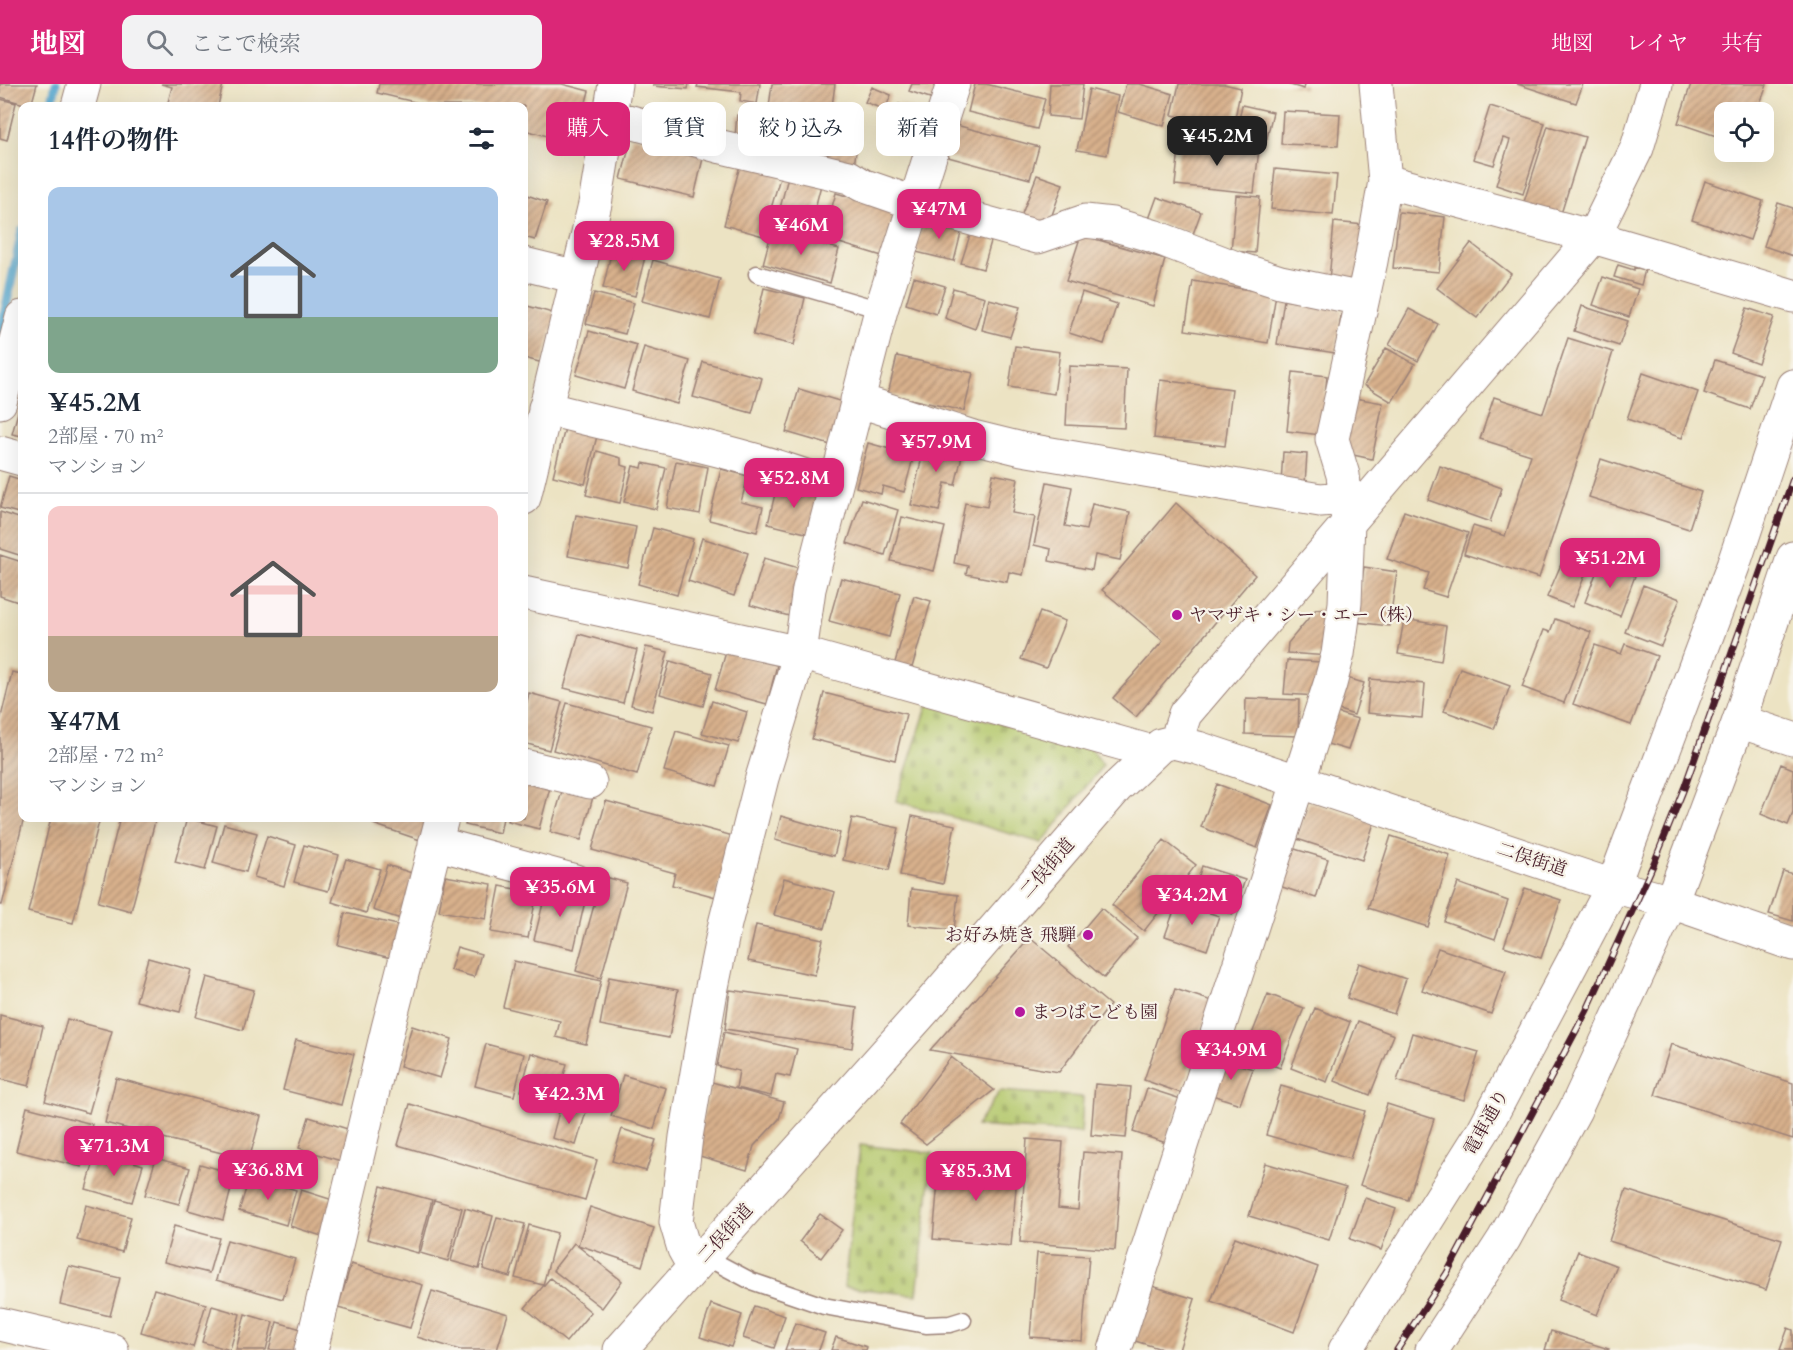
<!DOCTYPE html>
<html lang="ja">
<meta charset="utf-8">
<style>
:root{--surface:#fff;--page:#f2f2f3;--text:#1f2937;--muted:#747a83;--line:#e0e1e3;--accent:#db2777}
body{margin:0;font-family:Cardo,"Noto Serif JP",serif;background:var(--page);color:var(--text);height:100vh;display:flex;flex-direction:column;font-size:22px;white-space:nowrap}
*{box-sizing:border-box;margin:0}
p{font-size:20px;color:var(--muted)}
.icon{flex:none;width:33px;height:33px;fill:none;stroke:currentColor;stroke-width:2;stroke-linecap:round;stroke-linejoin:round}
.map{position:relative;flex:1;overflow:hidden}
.details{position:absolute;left:18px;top:18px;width:510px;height:720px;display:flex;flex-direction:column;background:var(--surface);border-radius:12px;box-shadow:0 6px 24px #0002}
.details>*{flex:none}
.banner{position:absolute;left:546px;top:18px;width:570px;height:54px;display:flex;gap:12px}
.controls{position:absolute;left:1714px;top:18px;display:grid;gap:12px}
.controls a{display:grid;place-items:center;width:60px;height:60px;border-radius:12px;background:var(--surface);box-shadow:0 6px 24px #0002;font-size:30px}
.price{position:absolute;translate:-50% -51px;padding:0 14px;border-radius:12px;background:var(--accent);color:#fff;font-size:20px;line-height:39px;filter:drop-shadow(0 2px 3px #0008)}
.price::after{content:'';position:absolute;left:50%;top:36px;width:18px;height:14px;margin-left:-9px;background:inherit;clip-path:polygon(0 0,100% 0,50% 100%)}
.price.on{background:#222;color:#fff}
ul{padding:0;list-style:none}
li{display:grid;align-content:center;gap:12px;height:318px;padding:0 30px}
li+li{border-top:2px solid var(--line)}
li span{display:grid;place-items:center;height:186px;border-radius:12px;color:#555}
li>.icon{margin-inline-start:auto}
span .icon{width:108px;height:108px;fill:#fffc;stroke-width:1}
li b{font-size:26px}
h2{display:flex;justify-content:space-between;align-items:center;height:72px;padding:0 30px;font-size:26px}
.pill{padding:0 21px;border-radius:12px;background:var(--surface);box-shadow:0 6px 24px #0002;font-size:21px;line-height:54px}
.pill.on{background:var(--accent);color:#fff}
header{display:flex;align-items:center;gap:36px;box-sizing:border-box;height:84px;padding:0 30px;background:var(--accent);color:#fff}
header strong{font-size:28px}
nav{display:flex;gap:33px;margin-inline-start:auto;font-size:21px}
.search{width:420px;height:54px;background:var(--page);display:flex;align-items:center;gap:15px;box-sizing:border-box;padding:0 21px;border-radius:12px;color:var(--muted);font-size:22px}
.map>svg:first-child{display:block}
.cemetery{fill:url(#cemetery-stones);stroke:#7f744c;stroke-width:1.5}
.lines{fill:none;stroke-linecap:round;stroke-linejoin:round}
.stream{stroke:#55a7d0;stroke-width:9}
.building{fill:url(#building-hatch)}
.lane-casing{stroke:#9b8177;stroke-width:19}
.street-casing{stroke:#9b8177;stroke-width:35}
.secondary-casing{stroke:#9b8177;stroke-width:35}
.lane{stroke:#fff;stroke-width:16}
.street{stroke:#fff;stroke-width:33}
.secondary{stroke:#fff;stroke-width:33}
.rail-casing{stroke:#4a1f2b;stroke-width:7}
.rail{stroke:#f7f3e8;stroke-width:4.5;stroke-dasharray:14;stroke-linecap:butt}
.poi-dot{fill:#b5179e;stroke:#f7f3e8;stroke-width:2}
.labels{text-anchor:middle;stroke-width:4.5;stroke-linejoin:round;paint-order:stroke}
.poi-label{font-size:18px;fill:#4a1f2b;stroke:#f7f3e8;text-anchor:start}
.street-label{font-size:18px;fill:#4a1f2b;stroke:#f7f3e8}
</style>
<header>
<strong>地図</strong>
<div class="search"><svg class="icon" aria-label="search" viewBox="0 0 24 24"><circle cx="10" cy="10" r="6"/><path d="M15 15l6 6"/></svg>ここで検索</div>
<nav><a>地図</a><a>レイヤ</a><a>共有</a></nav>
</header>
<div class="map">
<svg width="1793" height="1266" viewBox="0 0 1793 1266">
<defs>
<pattern id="cemetery-stones" width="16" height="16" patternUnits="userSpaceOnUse" patternTransform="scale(1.5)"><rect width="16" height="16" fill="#b4c86c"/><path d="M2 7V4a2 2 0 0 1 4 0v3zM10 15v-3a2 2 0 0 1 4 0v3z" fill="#9cab5e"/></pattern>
<pattern id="building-hatch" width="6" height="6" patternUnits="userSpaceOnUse" patternTransform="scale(1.5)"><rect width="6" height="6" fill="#d8b18c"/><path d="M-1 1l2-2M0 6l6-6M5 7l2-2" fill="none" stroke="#b18f73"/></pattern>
</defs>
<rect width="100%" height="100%" fill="#f7f3e8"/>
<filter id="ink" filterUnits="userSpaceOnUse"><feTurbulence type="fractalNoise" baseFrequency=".0167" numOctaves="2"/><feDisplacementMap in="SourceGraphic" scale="12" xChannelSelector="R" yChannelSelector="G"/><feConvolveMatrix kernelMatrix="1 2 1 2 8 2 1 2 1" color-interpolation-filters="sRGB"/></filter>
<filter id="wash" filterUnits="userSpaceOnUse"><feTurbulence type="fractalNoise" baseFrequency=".008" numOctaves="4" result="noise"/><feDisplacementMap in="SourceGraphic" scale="24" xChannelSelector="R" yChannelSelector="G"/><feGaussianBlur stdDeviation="1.35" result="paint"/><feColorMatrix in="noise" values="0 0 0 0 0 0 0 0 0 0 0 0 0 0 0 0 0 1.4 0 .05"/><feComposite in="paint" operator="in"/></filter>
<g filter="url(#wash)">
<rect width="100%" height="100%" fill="#ece3c3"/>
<path class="cemetery" d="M928 620 1090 663 1103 681 1042 759 896 717Z
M1000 1007 1083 1013 1081 1049 976 1042Z
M860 1061 933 1069 917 1211 844 1203Z"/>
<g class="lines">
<path class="stream" d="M51 22 56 0
M0 251 22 147"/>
</g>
<g id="blocks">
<path class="building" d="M0 0H37L31 22 0 13Z
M161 0H223L218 22H167L172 3Z
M379 0H562L589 7 575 59 524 46V22H431L377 9Z
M653 0H689L688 5 653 2Z
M698 0H760L757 20 740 17 741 8 697 3Z
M772 0H835L831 30 769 23Z
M912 0H938L933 15 909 7Z
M975 0H986L1045 15 1037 45 968 28Z
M1050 0H1083L1079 35 1048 32Z
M1126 0H1140L1173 10 1164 42 1118 28Z
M1179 0H1224L1241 4 1233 44 1172 31Z
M1287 0H1305L1304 5Z
M1517 0H1583L1576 19Z
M1691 0H1764L1767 1 1757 28H1725V55L1678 39Z
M872 3 891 11 885 26 865 18Z
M1089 5 1118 12 1107 71 1077 66Z
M0 15 16 19 7 56 0 54Z
M899 20 931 32 924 53 891 41Z
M1242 21 1273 28 1265 62 1235 56Z
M1490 22 1545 39 1523 110 1496 101 1510 56 1503 54 1494 81 1473 75Z
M1283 27 1340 30 1338 62 1281 60Z
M737 31 761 33 758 55 735 53Z
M956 41 1039 63 1030 95 948 73Z
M1548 42 1585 53 1560 133 1523 121Z
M830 49 858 52 854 83 826 79Z
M632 52 704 70 694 113 621 95Z
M1180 56 1259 65 1254 109 1175 101Z
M741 78 781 90 763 152 724 141Z
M1275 85 1337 91 1333 131 1271 125Z
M1037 91 1063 100 1047 145 1020 135Z
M788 93 821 101 810 144 777 136Z
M1705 97 1763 117 1750 156 1692 136Z
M836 109 895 126 882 172 823 154Z
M524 110 547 118 535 156 524 153Z
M1236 111 1260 113 1255 169 1231 167Z
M1157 113 1201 128 1193 150 1149 135Z
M1778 119 1793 124V172L1764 162Z
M1399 128 1445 133 1439 188 1393 184Z
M923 135 962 145 954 177 916 168Z
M1334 138 1364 141 1358 200 1329 197Z
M772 146 839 165 830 199 763 180Z
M971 148 992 154 983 185 961 179Z
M1081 151 1165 175 1153 222 1066 197Z
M1471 159 1511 190 1477 234 1437 204Z
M612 165 645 173 635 212 603 204Z
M653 176 720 195 710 235 642 217Z
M1618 181 1634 186V183L1645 186 1641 201 1614 193Z
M914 193 945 202 936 230 906 220Z
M1603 193 1638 205 1629 233 1593 221Z
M1193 197 1276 210 1268 259 1185 246Z
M764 204 805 214 794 261 753 251Z
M953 204 985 213 975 245 945 234Z
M1082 208 1117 220 1104 260 1069 249Z
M594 209 634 219 625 250 586 240Z
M989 215 1020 223 1010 253 982 246Z
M1284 216 1342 226 1335 269 1277 260Z
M524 221 556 230 543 279 524 274Z
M1582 222 1628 237 1619 262 1574 247Z
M1747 224 1774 233 1758 279 1731 269Z
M1409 225 1438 240 1418 277 1389 261Z
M589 247 637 261 624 305 576 291Z
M1568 254 1613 268 1539 494 1464 470 1473 442 1505 452 1531 371 1480 355 1494 313 1543 329Z
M1015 262 1060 268 1054 310 1009 303Z
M644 263 690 277 677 320 632 307Z
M1386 264 1415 280 1392 318 1364 301Z
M897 272 973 289 964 327 888 310Z
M1715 276 1762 291 1750 325 1704 309Z
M703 278 762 294 752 329 693 313Z
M1069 282 1127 285 1124 344 1066 341Z
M1293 288 1327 292 1321 351 1287 347Z
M1643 289 1698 308 1682 354 1627 335Z
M1160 296 1232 305 1225 362 1154 354Z
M799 305 846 319 834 362 786 348Z
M22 314V352L12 350Z
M1355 314 1383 319 1372 375 1344 369Z
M565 344 597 352 585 400 553 392Z
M926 355 964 364 955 401 945 399 939 427 911 421Z
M892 357 916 363 904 408 883 402 881 410 856 403 868 359 890 365Z
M597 367 621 374V381L628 383 620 419 586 411Z
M1283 368 1307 370 1305 400 1281 399Z
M1601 375 1701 408 1689 445 1589 413Z
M676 377 708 383 700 430 667 424Z
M643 379 666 384 656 425 624 418 633 382 642 384Z
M1440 382 1502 404 1490 438 1428 416Z
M721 385 748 392 741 418 763 423 757 448 709 436Z
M993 390 1018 395 1012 429 1035 433 1023 491 1009 488 1007 498 966 490 968 482 954 479 965 419 987 423Z
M9 392 22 396V430L0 424Z
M1047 398 1072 403 1065 442 1086 446 1092 420 1130 428 1120 476 1095 471 1092 486 1049 477 1051 465 1034 461Z
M777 401 819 411 810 450 768 440Z
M862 415 898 426 885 471 847 459Z
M1176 419 1255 491 1136 633 1113 614 1163 557 1102 506Z
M1404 427 1468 449 1446 513 1423 506 1429 489 1387 475Z
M0 428 22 435V472L0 465Z
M576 431 636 443 628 484 568 472Z
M902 433 945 443 934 487 891 477Z
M653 444 693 455 677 511 638 500Z
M702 454 748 469 734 512 688 497Z
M1568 464 1592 474 1572 523 1547 513Z
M0 471 22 478V506L18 518 0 512Z
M764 474 802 485 789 532 750 521Z
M1600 479 1635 492 1620 532 1585 518Z
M1364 483 1397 488 1389 542 1356 538Z
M841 494 900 509 889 553 829 537Z
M1643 501 1680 515 1661 562 1625 548Z
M914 512 931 517 911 587 894 582Z
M1316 525 1333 527 1329 572 1287 569 1288 559Z
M1040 528 1065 537 1046 584 1021 575Z
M1404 535 1446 542 1441 577 1398 570Z
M1555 535 1591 548 1564 619 1522 603 1544 546 1550 548Z
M579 550 637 566 623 619 564 604Z
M1625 560 1657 572 1631 641 1573 620 1595 561 1621 570Z
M646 563 668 568 652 627 631 621Z
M726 568 777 581 767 620 715 606Z
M1287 576 1321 578 1318 612 1284 610Z
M670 577 712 589 703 622 660 610Z
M1460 584 1510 602 1494 645 1444 627Z
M12 588 22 590 24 734 2 821H0V637Z
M1340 592 1364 599 1354 631 1330 623Z
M1370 595 1425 600 1422 634 1367 629Z
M529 609 562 618 549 666 524 659V630Z
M824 609 906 630 895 676 812 655Z
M1246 614 1299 616 1298 652 1245 650Z
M712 617 747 628 738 659 702 649Z
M567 619 651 642 637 691 553 666Z
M1334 628 1358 635 1348 666 1324 659Z
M676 647 729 662 717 702 664 687Z
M1781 680 1793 685V729L1788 741 1761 730Z
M524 692 551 700 539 745 508 737 509 734H524Z
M1217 700 1272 721 1257 764 1201 743Z
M563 704 593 713 581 756 550 748Z
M606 717 733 752 716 813 672 801 675 789 592 766Z
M1309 718 1374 739 1362 776 1297 755Z
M781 732 840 749 834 772 775 756Z
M912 732 955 741 943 800 900 791Z
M51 734H100L73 839 28 828Z
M120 734H156L131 827 98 818Z
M187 734 217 742 205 786 175 778Z
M375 734H430L423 757 373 740Z
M467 734H503L500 749 465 741Z
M852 734 899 744 889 786 843 776Z
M224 740 257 749 246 788 213 779Z
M267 752 296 761 284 802 254 793Z
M1391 752 1450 771 1428 843 1368 824Z
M1164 756 1196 781 1144 847 1112 821Z
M304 761 339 771 328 807 294 798Z
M1288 763 1328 775 1316 814 1276 801Z
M346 775 380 785 366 829 332 818Z
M387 781 418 791 404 836 373 826Z
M1202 782 1245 796 1233 830 1191 816Z
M1783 787 1793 790V837L1769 830Z
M445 792 492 800 486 835 439 827Z
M602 792 627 799 601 894 576 887Z
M784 794 835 808 825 844 774 831Z
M1458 799 1508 817 1495 855 1444 837Z
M500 802 537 809 528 854 491 848Z
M547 803 586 813 574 865 534 856Z
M1525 804 1561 816 1541 874 1504 862Z
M911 805 958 811 954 846 908 841Z
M1177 818 1219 832 1207 866 1165 852Z
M1101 824 1137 854 1104 894 1068 863Z
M345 829 402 842 395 875 338 861Z
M756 841 823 855 815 891 748 877Z
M1030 854 1110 921 1059 988 930 966Z
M457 863 481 870 474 893 450 886Z
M1438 864 1506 887 1491 930 1422 906Z
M148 874 191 886 180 928 136 917Z
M514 877 601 897 586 960 556 953 560 937 503 923Z
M1359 879 1406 895 1394 930 1347 914Z
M207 893 254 906 243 946 196 933Z
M609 893 678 906 669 954 600 941Z
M1175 905 1212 917 1181 1009 1144 996Z
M730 906 857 924 852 964 725 945Z
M1268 910 1304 924 1280 984 1244 970Z
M1315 924 1350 938 1327 998 1291 984Z
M0 931 43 942 29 1002 0 995Z
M67 935 112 947 89 1029 45 1017Z
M1358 937 1394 951 1370 1011 1335 997Z
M412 942 452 955 440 994 400 982Z
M724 948 797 965 790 993 776 990 771 1012 736 1004 739 987 717 982Z
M1412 949 1479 968 1464 1016 1397 997Z
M296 956 354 970 341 1021 283 1006Z
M486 960 524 970 514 1012 475 1002Z
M1671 960 1793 999V1055L1655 1011Z
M531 969 567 980 557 1016 521 1007Z
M951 973 994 1006 926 1060 900 1040Z
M1221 975 1253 985 1240 1020 1209 1010Z
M623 991 666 1004 654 1045 611 1032Z
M116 994 261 1032 249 1076 105 1039Z
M712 998 784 1018 779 1035 754 1062 747 1086 693 1070Z
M1095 1000 1131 1003 1126 1054 1091 1051Z
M1281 1002 1365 1027 1350 1075 1266 1051Z
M1147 1004 1181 1015 1166 1059 1133 1048Z
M410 1020 597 1076 585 1116 398 1061Z
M561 1020 586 1028 576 1061 552 1054Z
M1387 1020 1434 1035 1408 1116 1360 1101Z
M27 1023 92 1040 82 1083 16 1067Z
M309 1033 354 1047 344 1078 299 1064Z
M622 1045 656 1056 646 1087 612 1077Z
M1027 1055 1063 1058 1058 1124 1078 1126 1083 1068 1122 1071 1115 1166 1020 1158Z
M97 1067 143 1081 132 1118 86 1105Z
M940 1073 1018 1080 1011 1162 933 1155Z
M156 1074 190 1084 179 1120 145 1111Z
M1265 1079 1346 1103 1329 1156 1249 1132Z
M200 1080 235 1090 223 1136 188 1126Z
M250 1092 296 1106 286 1141 239 1127Z
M381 1102 432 1116 418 1169 367 1155Z
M301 1106 336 1117 325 1153 290 1142Z
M1626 1106 1782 1155 1766 1206 1609 1157Z
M1365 1114 1396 1125 1381 1166 1350 1155Z
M434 1116 462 1124 448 1177 420 1169Z
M86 1121 131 1133 122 1168 77 1156Z
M590 1123 654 1144 642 1182 578 1161Z
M465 1124 493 1132 479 1185 451 1177Z
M820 1130 842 1146 821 1174 800 1157Z
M497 1133 525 1140 510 1193 483 1185Z
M529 1141 557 1149 543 1201 515 1194Z
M174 1142 219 1154 209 1189 164 1178Z
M1235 1153 1318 1183 1294 1248 1211 1217Z
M227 1156 295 1175 283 1215 216 1196Z
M574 1159 622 1197 602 1224 553 1186Z
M1578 1167 1617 1182 1597 1231 1558 1216Z
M1037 1169 1089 1172 1082 1257 1030 1253Z
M351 1180 423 1201 410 1244 338 1224Z
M69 1182 120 1194 110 1232 60 1220Z
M550 1194 591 1228 566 1258 525 1224Z
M1152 1202 1195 1215 1179 1266H1165L1135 1257Z
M154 1205 206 1220 193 1263 141 1248Z
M432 1207 508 1230 497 1266H460L417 1253Z
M711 1220 742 1231 731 1263 700 1253Z
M212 1222 240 1230 230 1266 202 1258Z
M754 1222 785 1232 774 1264 743 1254Z
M245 1230 273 1238 266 1266H236Z
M277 1238 308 1247 302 1266H269Z
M795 1239 825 1249 819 1266H785Z
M1788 1244 1793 1246V1266H1780Z
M1551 1247 1609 1265 1608 1266H1545Z
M836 1253 867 1263 866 1266H831Z"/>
</g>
</g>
<g filter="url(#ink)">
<use href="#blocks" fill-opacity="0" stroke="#9b8177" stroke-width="1.5"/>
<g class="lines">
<g class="lane-casing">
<path id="lane" d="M757 190 881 226
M704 1172 751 1197 824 1222 926 1241 950 1240 963 1236"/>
</g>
<g class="street-casing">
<path id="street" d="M609 32 722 63 849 93 862 101 914 119 1038 153 1085 137 1112 140 1153 152 1236 184 1280 198 1362 215
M1385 97 1593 153
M524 180 577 193
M857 316 973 353 1022 365 1320 416 1347 414
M545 324C642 350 742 366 835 403
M0 369 22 375
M524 414 595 120 615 0
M524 509 800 569 1152 668
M1739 637 1793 655
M524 682 590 698
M435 759 575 797
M1671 818 1793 860
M694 1183 684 1165 676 1138 686 1053 710 913 725 840 762 694 800 569 809 505 881 226 953 0
M0 1240 112 1266
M311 1266 388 944 442 734
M1115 1266 1330 600 1338 570 1345 519 1348 438 1343 391 1332 355 1371 177 1385 97 1376 0"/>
</g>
<g class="secondary-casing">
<path id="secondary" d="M78 22 84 0
M1593 153 1793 212
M0 318 22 233
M1178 659 1180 645 1185 630 1593 153 1637 64 1656 0
M620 1266 934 915 1117 703 1161 661 1173 658 1198 664 1613 802 1671 818
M1345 1266 1483 1047 1613 802 1733 482 1793 302
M1432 1266 1504 1155 1575 1026 1671 818 1739 637 1793 474"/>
</g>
<use href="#lane" class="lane"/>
<use href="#street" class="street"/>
<use href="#secondary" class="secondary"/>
<g class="rail-casing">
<path id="rail" d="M1397 1266 1447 1189 1587 926 1654 779 1685 702 1793 395"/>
</g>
<use href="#rail" class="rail"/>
</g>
</g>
<g class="poi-dot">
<circle cx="1177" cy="531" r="6"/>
<circle cx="1088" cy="851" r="6"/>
<circle cx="1020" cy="928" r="6"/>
</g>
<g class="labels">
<g class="poi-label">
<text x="1189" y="537">ヤマザキ・シー・エー（株）</text>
<text x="1076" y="857" text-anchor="end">お好み焼き 飛騨</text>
<text x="1032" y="934">まつばこども園</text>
</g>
<g class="street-label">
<text transform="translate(1532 775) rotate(18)" y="6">二俣街道</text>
<text transform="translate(1047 784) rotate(-49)" y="6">二俣街道</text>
<text transform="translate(1486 1038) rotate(-61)" y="6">電車通り</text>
<text transform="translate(725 1149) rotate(-48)" y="6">二俣街道</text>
</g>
</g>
</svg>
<div class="controls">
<a><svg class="icon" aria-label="locate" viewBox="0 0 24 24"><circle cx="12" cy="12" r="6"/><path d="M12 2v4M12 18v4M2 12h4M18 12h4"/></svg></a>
</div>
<b class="price on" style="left:1217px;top:83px">¥45.2M</b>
<b class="price" style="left:939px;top:156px">¥47M</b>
<b class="price" style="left:801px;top:172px">¥46M</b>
<b class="price" style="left:624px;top:188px">¥28.5M</b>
<b class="price" style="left:936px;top:389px">¥57.9M</b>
<b class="price" style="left:794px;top:425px">¥52.8M</b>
<b class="price" style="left:1610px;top:505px">¥51.2M</b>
<b class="price" style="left:560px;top:834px">¥35.6M</b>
<b class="price" style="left:1192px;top:842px">¥34.2M</b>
<b class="price" style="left:1231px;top:997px">¥34.9M</b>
<b class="price" style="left:569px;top:1041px">¥42.3M</b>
<b class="price" style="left:114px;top:1093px">¥71.3M</b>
<b class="price" style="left:268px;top:1117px">¥36.8M</b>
<b class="price" style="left:976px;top:1118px">¥85.3M</b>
<div class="banner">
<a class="pill on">購入</a>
<a class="pill">賃貸</a>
<a class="pill">絞り込み</a>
<a class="pill">新着</a>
</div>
<section class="details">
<h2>14件の物件<svg class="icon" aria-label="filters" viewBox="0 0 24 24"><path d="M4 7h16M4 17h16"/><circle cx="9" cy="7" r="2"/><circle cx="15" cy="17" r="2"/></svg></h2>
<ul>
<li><span style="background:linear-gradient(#a9c7e8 70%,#7fa58c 0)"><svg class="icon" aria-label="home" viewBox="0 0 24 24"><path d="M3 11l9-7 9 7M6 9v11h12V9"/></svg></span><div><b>¥45.2M</b><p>2部屋 · 70 m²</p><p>マンション</p></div></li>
<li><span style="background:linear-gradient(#f6c9c9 70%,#b9a48a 0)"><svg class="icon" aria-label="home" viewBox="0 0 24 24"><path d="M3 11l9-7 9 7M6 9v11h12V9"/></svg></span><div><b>¥47M</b><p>2部屋 · 72 m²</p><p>マンション</p></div></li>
</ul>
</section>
</div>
